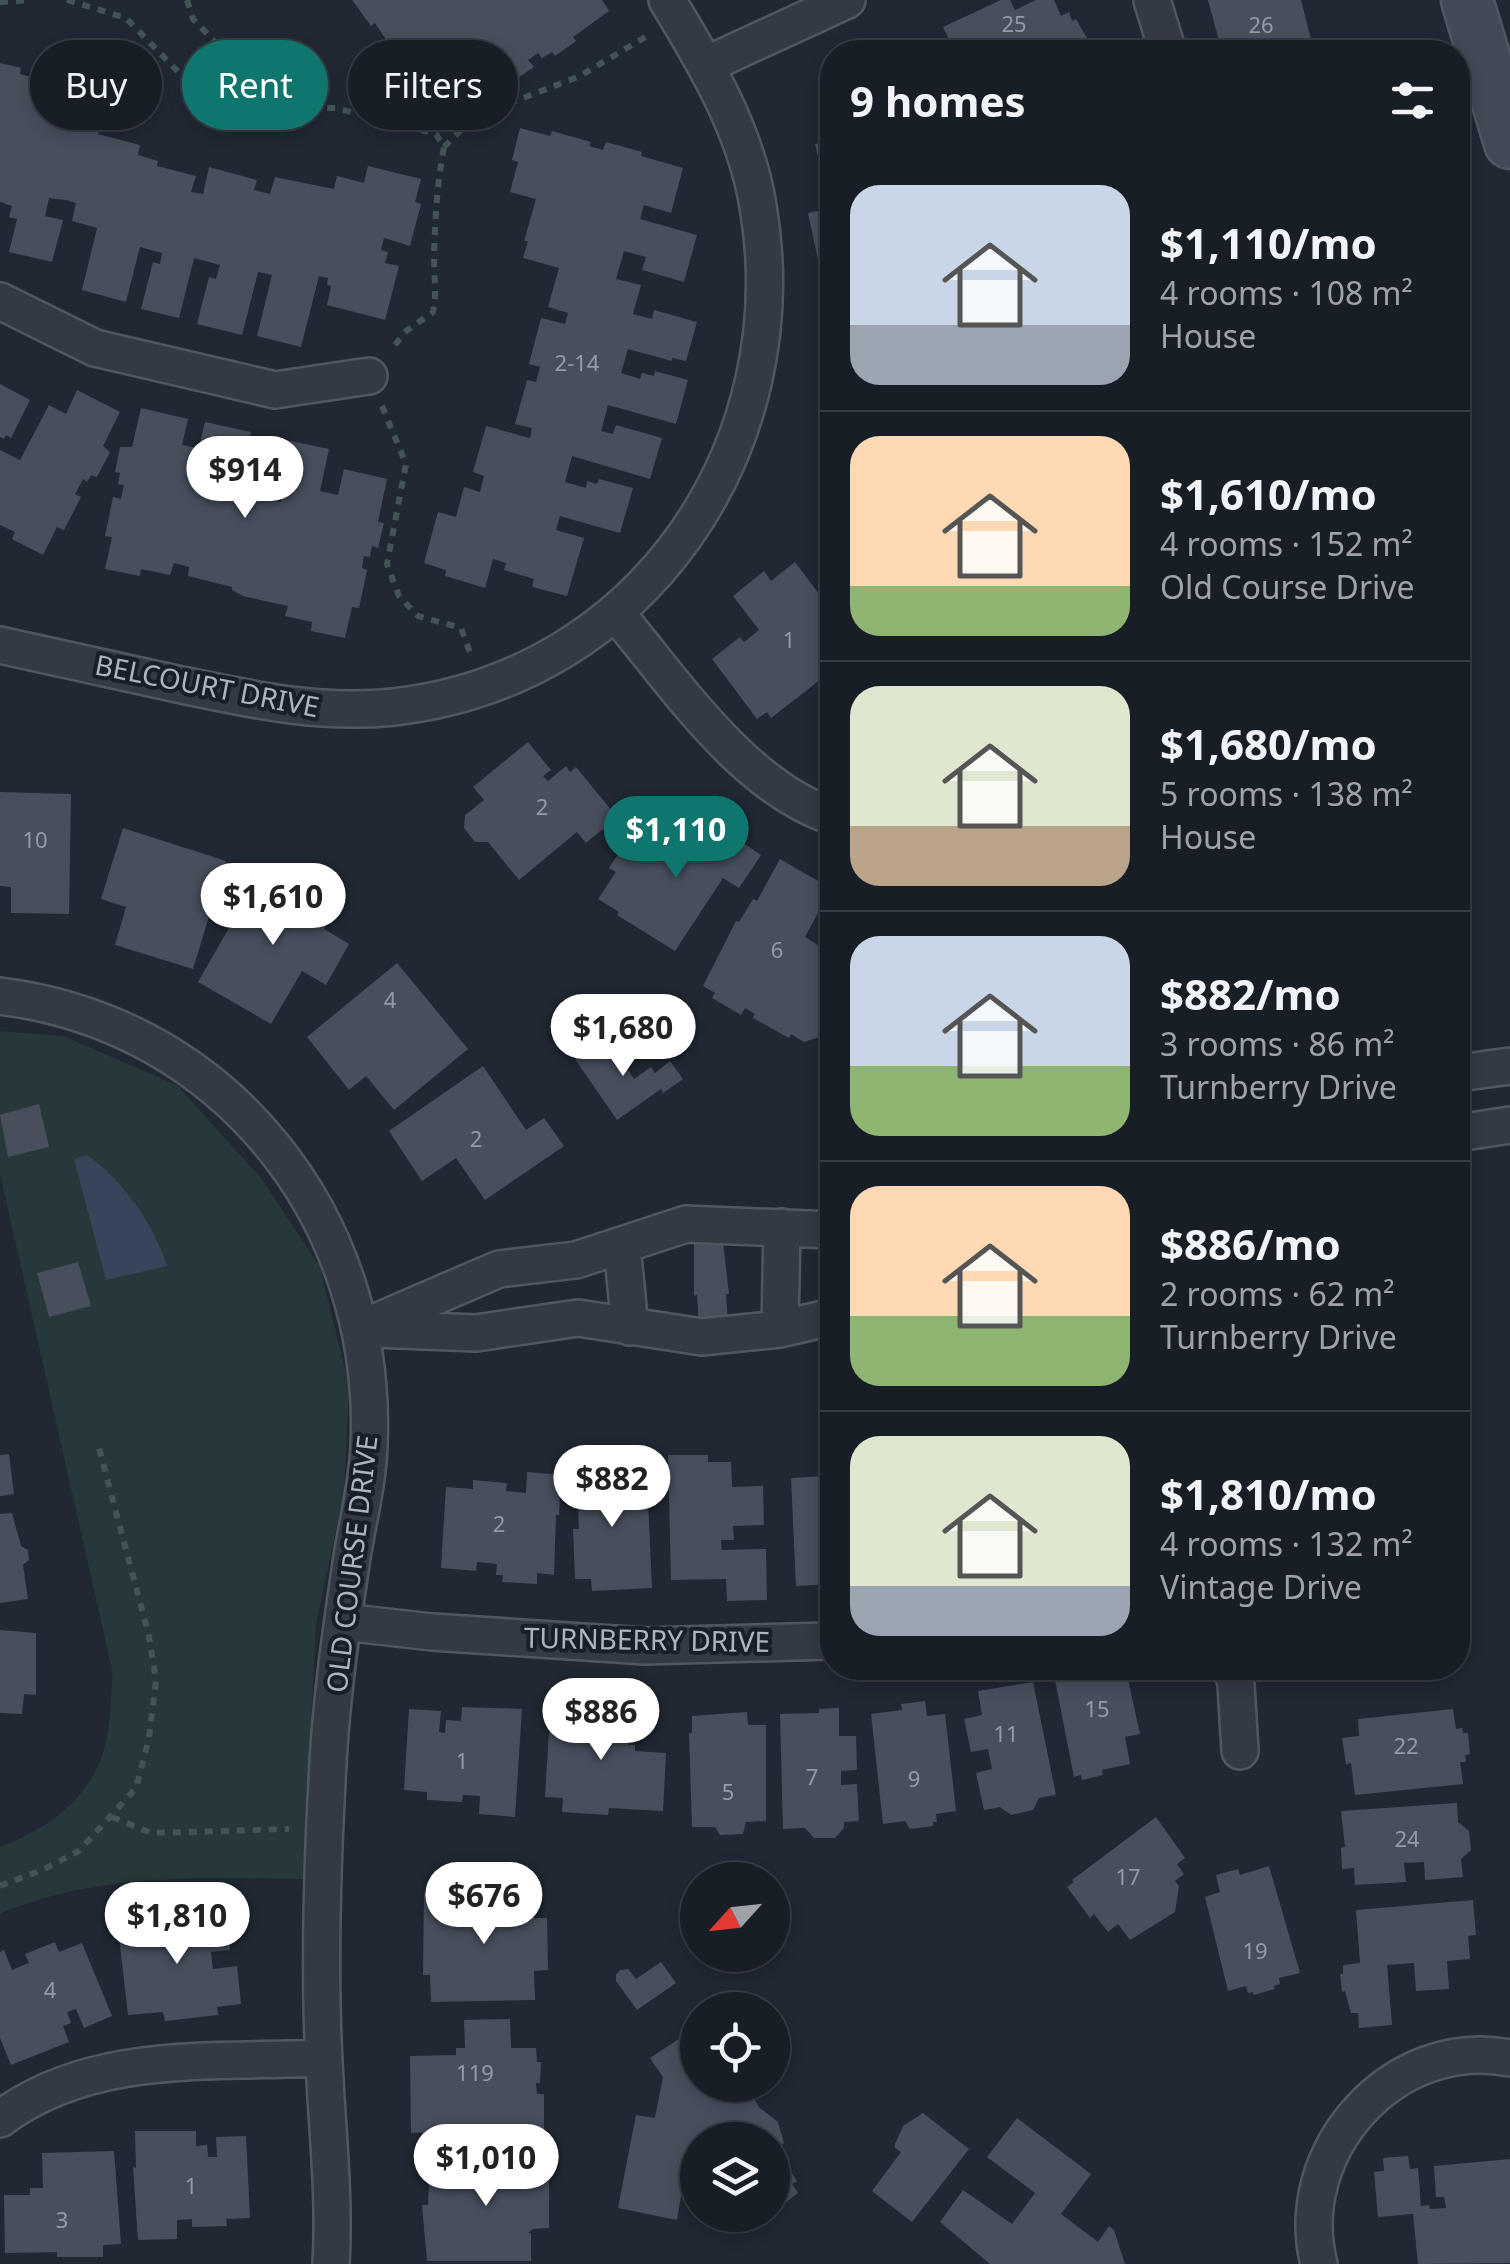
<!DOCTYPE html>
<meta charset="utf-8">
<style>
:root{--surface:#181e26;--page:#252b32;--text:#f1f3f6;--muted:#9fa2a7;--line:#363c43;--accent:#0f766e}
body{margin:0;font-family:"Noto Sans",sans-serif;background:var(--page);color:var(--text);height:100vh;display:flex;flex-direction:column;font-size:38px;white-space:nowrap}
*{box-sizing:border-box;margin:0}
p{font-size:32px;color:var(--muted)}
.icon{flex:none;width:55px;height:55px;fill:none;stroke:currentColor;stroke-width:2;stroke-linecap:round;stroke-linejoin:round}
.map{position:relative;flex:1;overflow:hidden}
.details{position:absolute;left:820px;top:40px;width:650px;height:1640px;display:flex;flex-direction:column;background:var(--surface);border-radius:40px;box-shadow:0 5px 15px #0003,0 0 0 2px var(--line)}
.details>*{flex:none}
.banner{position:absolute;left:30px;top:40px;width:640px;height:90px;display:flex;gap:20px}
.needle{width:65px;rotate:243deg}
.tools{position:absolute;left:680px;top:1862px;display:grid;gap:20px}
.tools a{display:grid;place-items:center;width:110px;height:110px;border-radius:50%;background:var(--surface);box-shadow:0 5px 15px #0003,0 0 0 2px var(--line);font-size:50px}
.price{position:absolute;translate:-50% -85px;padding:0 22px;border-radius:35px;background:#fff;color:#222;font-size:32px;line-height:65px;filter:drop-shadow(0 2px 5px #0008)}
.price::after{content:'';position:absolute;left:50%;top:60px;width:30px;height:22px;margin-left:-15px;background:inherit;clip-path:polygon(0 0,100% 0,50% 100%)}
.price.current{background:var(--accent);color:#fff}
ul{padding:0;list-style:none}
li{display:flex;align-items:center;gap:30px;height:250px;padding:0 30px}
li+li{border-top:2px solid var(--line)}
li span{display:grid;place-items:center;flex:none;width:280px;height:200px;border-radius:30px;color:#555}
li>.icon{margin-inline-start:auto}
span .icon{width:120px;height:120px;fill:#fffc;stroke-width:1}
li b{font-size:42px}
h2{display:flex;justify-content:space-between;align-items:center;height:120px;padding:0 30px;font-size:42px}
.pill{padding:0 35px;border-radius:45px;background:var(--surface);box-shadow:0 5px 15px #0003,0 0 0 2px var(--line);font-size:35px;line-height:90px}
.pill.current{background:var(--accent);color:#fff}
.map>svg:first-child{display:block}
.green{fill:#263839}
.water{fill:#37455b}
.building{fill:#474f5d}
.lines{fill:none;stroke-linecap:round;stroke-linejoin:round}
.minor-casing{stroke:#515762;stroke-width:40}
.secondary-casing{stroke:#515762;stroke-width:55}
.path{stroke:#445356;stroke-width:6;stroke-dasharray:8 8;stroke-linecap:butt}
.minor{stroke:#333a44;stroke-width:35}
.secondary{stroke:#424957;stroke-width:50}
.labels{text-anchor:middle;stroke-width:8;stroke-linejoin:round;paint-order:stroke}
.number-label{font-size:22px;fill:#949ba8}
.street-label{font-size:28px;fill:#adb4c1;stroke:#191f29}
</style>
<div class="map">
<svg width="1510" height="2264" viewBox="0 0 1510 2264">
<rect width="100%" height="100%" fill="#202833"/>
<path class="green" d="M0 1031 63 1036 177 1085 261 1178 320 1267 349 1386 344 1493 316 1624 303 1879C201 1878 95 1872 0 1914V1847C47 1829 86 1802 103 1753 111 1730 110 1699 113 1674L0 1174Z"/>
<path class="water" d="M87 1155C123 1180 154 1225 167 1266L106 1280 74 1159Z"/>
<path class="building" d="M352 0H602L609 11 573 37 576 41 555 56 552 52 542 58 538 53 528 60 534 67 500 90 496 84 470 102 451 74 457 69 445 52 410 76 375 23 371 26Z
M1001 0H1010L1015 10 1036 0H1054L1061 16 1069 12 1072 21 1076 19 1095 52H1007L1005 48 996 52H955L943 27Z
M1208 0H1301L1312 43 1303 46 1305 50 1297 52H1222Z
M0 63 21 68 20 74 49 82 45 95 104 113 98 134 140 145 138 155 158 161 157 166 196 176 191 192 203 194 209 167 257 180 254 190 270 194 275 177 334 189 337 176 364 183 368 166 421 179 415 202 421 204 410 246 384 238 381 250 388 252 385 263 399 266 385 320 327 305 331 286 327 285 328 278 319 276 301 347 257 336 272 275 258 272 242 335 197 324 209 277 216 279 220 265 194 258 179 318 141 309 153 262 160 264 162 253 140 247 126 302 82 290 97 228 72 221 76 203 66 200 49 198 45 216 63 220 52 262 9 252 17 219 9 217 12 206 0 202Z
M520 128 550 136 552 131 591 142 589 146 603 150 606 142 642 152 641 156 683 168 671 213 644 205 640 219 697 235 684 282 642 270 646 257 624 251 616 279 641 285 633 314 652 319 654 310 697 322 686 361 672 358V361L628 349 621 373 640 379 642 373 654 376 655 371 688 380 676 424 608 405 601 431 613 434 616 425 662 438 650 479 572 456 565 482 586 488 587 481 597 484 599 479 633 488 620 533 560 516 556 530 584 538 567 596 532 587 534 579 504 570 506 563 493 559 485 588 445 576 446 570 424 563 438 512 456 517 464 487 480 492 484 476 473 472 486 426 530 438 532 428 515 424 527 380 536 382 540 367 529 364 541 318 565 324 568 313 548 307 559 268 523 258 528 241H524L536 199 510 192 518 162 512 160Z
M832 136V193L827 194 815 144 826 142 825 137Z
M832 208V296L826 297 808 213Z
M0 384 30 400 11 438 6 435 4 439 0 437Z
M77 390 120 412 103 446 110 452 97 477 91 475 87 482 83 479 75 494 81 497 64 530 57 527 43 555 12 539 15 532 0 525V450L20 460 49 405 66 414Z
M141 408 188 419 182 445 199 448 205 422 251 432 243 466 238 465 236 475 228 473 223 492 281 502 285 483 277 481 286 440 329 449 320 491 338 495 344 469 387 479 378 522 384 523 378 548 372 546 370 557 364 556 362 568 367 570 359 608 352 607 345 638 311 631 312 622 285 616 288 606 243 596 232 590V587L188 576 189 567 174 563 170 575 141 569 140 576 105 569 112 537 105 536 113 497 121 499 124 485 118 484 120 473 115 472 120 447H132Z
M795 562 832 611V659L820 669 825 676 771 718 767 712 757 719 712 659 740 637 744 642 759 630 733 596 764 571 771 581Z
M528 742 551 770 543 776 548 781 566 766 570 772 576 767 617 817 586 843 577 832 519 880 488 842H475L464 828 465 815 484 800 473 787Z
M0 792 71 794 69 914 11 913V887L0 886Z
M702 815 761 855 739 888 723 878 675 951 617 915 619 912 598 899 616 872 609 868 628 839 655 856 659 850 678 863 684 853 679 850Z
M123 828 226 861 193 969 115 945 126 907 101 899Z
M780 859 832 889V913L829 919 818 913 805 937 826 950 832 938V1033L804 1042 791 1034 789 1038 753 1018 755 1014 745 1008 741 1015 712 998 715 993 703 986 736 921 739 922 753 899 757 901Z
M262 870 335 911 324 929 349 944 326 985 302 971 271 1024 198 982Z
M397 963 468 1049 394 1110 366 1076 349 1090 307 1037Z
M606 1037 634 1079 651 1067 655 1073 670 1061 683 1079 663 1093 661 1089 617 1120 575 1059Z
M483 1066 526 1130 544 1118 564 1146 485 1200 456 1158 422 1181 389 1131Z
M39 1104 49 1147 8 1157 0 1115Z
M722 1234 729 1294H726L728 1324 699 1326 697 1295 694 1296V1236Z
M78 1262 91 1306 49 1317 37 1273Z
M9 1454 14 1494 0 1496V1455Z
M668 1455H708V1462H731L732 1487 763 1486 764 1525 733 1526 734 1540H721L722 1550 766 1549 767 1600 727 1601 726 1579 671 1580Z
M616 1465 624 1477H647L652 1588 592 1591 591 1579H575L573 1529H579L578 1509H573L572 1479 574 1472H593L600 1466Z
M527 1472 561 1475 559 1515H556L554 1575 537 1573V1584L502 1582 503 1575H496L497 1564 477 1562 476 1571 441 1568 446 1487 473 1489V1480L507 1483 506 1491 526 1493Z
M827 1476 828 1498 832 1497V1584L796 1586 791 1478Z
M12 1513 21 1546 28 1550 29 1560 23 1565 28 1599 0 1603V1514Z
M0 1630 36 1633V1695L24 1694 22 1714 0 1713Z
M1096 1668 1098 1676 1126 1670 1140 1734 1125 1737 1130 1764 1102 1770 1103 1775 1082 1780 1081 1775 1074 1777 1054 1675Z
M1033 1682 1056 1795 1039 1798 1033 1810 1011 1815 1000 1807 984 1810 976 1773 992 1769 988 1749 971 1752 964 1719 982 1715 978 1691Z
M925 1701 927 1716 945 1714 956 1811 936 1814 937 1822H933V1826L910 1829 905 1821 883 1824 871 1714 902 1710 901 1704Z
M560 1703 630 1708 628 1745H635V1751L666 1753 663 1811 609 1808 608 1815 562 1812 563 1798 545 1797 549 1731 558 1732Z
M462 1707 522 1709 515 1817 479 1814 480 1796 463 1795 462 1802 427 1800V1792L404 1790 409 1709 441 1711 439 1732 445 1733 446 1720 461 1721Z
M839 1708V1736H856L857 1770 841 1771V1785L857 1784 859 1821 844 1822V1828L835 1838H814L805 1828 783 1829 780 1714 819 1713V1709Z
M1453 1709 1456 1729 1462 1728 1463 1733H1468L1470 1754 1465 1755 1466 1762H1460L1463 1784 1355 1795 1351 1763 1346 1764 1342 1738 1359 1736 1358 1719Z
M747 1712 748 1725H766V1821L746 1822 743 1834 720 1835 715 1827H692L689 1733H692V1716Z
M1457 1803 1458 1822 1469 1831 1471 1850 1461 1859 1463 1877 1425 1880 1424 1862 1404 1863 1406 1882 1355 1885 1354 1868 1342 1869 1341 1848 1345 1847 1341 1811Z
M1156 1817 1185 1858 1177 1864 1184 1874 1175 1881 1179 1886 1175 1912 1130 1940 1118 1924 1108 1932 1094 1914 1090 1918 1067 1887 1074 1882 1072 1880Z
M1269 1866 1300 1973 1279 1978 1280 1984 1274 1986 1275 1989 1254 1995 1253 1992 1248 1993 1246 1986 1228 1991 1205 1897 1220 1892 1216 1875 1238 1869 1240 1875Z
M529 1890V1918H547L548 1970 534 1971 535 2000 431 2002 430 1975H423L424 1893 444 1892 445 1925 457 1924 456 1892Z
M1473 1900 1476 1935 1468 1936 1470 1959 1447 1961 1449 1989 1416 1991 1414 1963 1387 1965 1392 2025 1359 2028 1358 2013H1351L1345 1991 1342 1992 1340 1974H1343V1965L1360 1963 1356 1910Z
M170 1913V1919L195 1916V1922L226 1918 230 1950 211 1952 213 1969 237 1966 241 2004 217 2007 218 2015 165 2021 163 2012 128 2015 118 1928 134 1926 133 1918Z
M55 1942 59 1952 82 1943 112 2016 84 2028 76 2009 67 2012 71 2023 63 2026 69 2042 11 2065 0 2038V1952L4 1950 12 1970 29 1963 25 1954Z
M661 1962 676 1983 637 2010 616 1981V1975L620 1970 628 1969 636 1979Z
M510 2019 511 2048H536L537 2062H541L540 2083H536L537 2094H544V2129L411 2133 410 2056 456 2055V2048H465L464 2020Z
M688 2033 698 2048V2085H744L760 2108 778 2122 784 2143 776 2149 797 2181 792 2184 798 2193 777 2209 772 2211V2140H698V2187L683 2184 677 2220 618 2208 636 2115 655 2118 663 2077 650 2058Z
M923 2113 969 2149 912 2222 872 2191 901 2152 895 2148V2144L903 2126Z
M1017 2118 1091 2174 1061 2214 1098 2242 1109 2226 1114 2230 1125 2264H990L940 2222 963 2190 1012 2224 1035 2193 987 2157Z
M135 2131H196V2146L207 2145 208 2157H217L216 2137 246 2136 250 2218 226 2219 227 2226 192 2227V2219L177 2220V2239L138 2240 133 2167 136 2168Z
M456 2150H530V2179H549V2228L533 2229 528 2233H531V2261H427L422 2205H428L429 2184H456Z
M114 2151 121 2244 103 2245V2257H57V2252L5 2253 4 2195H30V2188H43L42 2153Z
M1408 2156 1410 2169 1418 2168 1421 2206 1429 2205 1430 2209 1446 2208 1444 2197H1436L1434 2166 1510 2159V2263L1418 2264 1413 2214 1378 2217 1374 2172 1384 2171 1383 2158Z"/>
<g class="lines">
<g class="minor-casing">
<path id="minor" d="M1152 0 1168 52
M706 65 847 0
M0 301 95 348 275 390 369 376
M615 612C674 682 743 787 832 816
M0 645C59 658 118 671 177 684 249 699 319 715 394 707 642 679 799 447 758 206 746 131 706 64 667 0
M0 996C227 1024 379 1221 369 1445 368 1482 358 1520 352 1557 341 1631 330 1707 327 1782 322 1875 319 1968 324 2061 327 2128 335 2196 331 2264
M1458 1073 1510 1066
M1458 1133 1510 1125
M622 1246 630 1327
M362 1328 499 1269 576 1260 686 1224 832 1230
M373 1329 476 1333 578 1318 702 1337 780 1329 832 1317
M780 1329 782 1227
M343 1622 432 1632 645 1646 832 1641
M1232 1668 1236 1684 1240 1751
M0 2119C92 2050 214 2063 323 2058
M1319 2264C1290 2151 1394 2035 1510 2058"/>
</g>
<g class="secondary-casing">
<path id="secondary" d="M1467 0 1510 143"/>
</g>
<path class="path" d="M67 0 126 18 190 84 252 102 292 87
M187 0 193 19 218 45 262 50 312 108H336L436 134 444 147C437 183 435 220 434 257 434 277 437 293 433 312L406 331 391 350
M0 2 31 0
M444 147 474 117 580 76 647 36
M382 406 406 464 387 564 399 596 418 616 461 628 472 658
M112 1817 151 1833 289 1829
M0 1886 44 1869 79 1851 136 1788 149 1738 156 1681 149 1636 99 1448"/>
<use href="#minor" class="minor"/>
<use href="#secondary" class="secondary"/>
</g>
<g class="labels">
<g class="number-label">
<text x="1014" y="32">25</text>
<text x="1261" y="33">26</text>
<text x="577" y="371">2-14</text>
<text x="789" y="648">1</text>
<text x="542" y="815">2</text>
<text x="35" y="848">10</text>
<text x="777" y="958">6</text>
<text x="390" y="1008">4</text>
<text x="476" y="1147">2</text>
<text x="499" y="1532">2</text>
<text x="1097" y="1717">15</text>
<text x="1006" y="1742">11</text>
<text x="1406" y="1754">22</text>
<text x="462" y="1769">1</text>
<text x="812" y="1785">7</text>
<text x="914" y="1787">9</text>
<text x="728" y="1800">5</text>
<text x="1407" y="1847">24</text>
<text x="1128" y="1885">17</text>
<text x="1255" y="1959">19</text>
<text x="50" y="1998">4</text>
<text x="475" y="2081">119</text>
<text x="191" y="2194">1</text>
<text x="62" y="2228">3</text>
</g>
<g class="street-label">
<text transform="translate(207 686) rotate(11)" y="10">BELCOURT DRIVE</text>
<text transform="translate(352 1564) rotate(-83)" y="10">OLD COURSE DRIVE</text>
<text transform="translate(647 1640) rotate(1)" y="10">TURNBERRY DRIVE</text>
</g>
</g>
</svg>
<div class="tools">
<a><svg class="needle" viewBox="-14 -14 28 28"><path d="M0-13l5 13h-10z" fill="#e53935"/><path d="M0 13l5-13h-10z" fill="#9fa2a7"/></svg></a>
<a><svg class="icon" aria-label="locate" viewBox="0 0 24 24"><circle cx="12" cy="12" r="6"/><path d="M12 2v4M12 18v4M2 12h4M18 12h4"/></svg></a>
<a><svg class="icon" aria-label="layers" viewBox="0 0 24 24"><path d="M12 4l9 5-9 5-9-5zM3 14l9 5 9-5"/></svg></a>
</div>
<b class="price" style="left:245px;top:521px">$914</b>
<b class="price current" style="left:676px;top:881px">$1,110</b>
<b class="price" style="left:273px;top:948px">$1,610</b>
<b class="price" style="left:623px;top:1079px">$1,680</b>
<b class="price" style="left:612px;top:1530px">$882</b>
<b class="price" style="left:601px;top:1763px">$886</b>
<b class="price" style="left:484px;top:1947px">$676</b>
<b class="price" style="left:177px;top:1967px">$1,810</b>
<b class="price" style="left:486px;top:2209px">$1,010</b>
<div class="banner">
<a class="pill">Buy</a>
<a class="pill current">Rent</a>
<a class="pill">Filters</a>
</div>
<section class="details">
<h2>9 homes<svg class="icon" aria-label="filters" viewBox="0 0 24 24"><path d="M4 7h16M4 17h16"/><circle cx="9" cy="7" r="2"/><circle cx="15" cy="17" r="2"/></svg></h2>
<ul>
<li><span style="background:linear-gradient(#c9d6e8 70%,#9aa5b1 0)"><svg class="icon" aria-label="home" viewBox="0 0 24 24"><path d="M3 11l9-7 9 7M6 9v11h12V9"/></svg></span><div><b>$1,110/mo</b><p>4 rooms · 108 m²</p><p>House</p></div></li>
<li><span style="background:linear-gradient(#ffd9b3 75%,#8fb573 0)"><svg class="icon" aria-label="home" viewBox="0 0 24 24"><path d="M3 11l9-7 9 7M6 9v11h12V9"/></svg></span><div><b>$1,610/mo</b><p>4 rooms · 152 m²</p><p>Old Course Drive</p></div></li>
<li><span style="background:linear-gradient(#dfe7d0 70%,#b9a48a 0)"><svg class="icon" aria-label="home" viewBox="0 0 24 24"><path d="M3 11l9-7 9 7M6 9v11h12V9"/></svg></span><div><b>$1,680/mo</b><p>5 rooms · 138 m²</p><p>House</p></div></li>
<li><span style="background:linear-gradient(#c9d6e8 65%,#8fb573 0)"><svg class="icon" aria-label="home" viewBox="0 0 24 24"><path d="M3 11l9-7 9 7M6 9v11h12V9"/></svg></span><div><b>$882/mo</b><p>3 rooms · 86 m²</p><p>Turnberry Drive</p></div></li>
<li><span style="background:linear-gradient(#ffd9b3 65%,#8fb573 0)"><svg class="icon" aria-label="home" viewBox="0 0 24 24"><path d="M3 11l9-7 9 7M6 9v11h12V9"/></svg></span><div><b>$886/mo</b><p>2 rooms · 62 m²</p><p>Turnberry Drive</p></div></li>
<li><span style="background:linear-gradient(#dfe7d0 75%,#9aa5b1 0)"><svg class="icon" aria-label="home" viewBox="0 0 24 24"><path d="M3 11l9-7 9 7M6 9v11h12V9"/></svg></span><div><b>$1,810/mo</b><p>4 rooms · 132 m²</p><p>Vintage Drive</p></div></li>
</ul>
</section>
</div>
